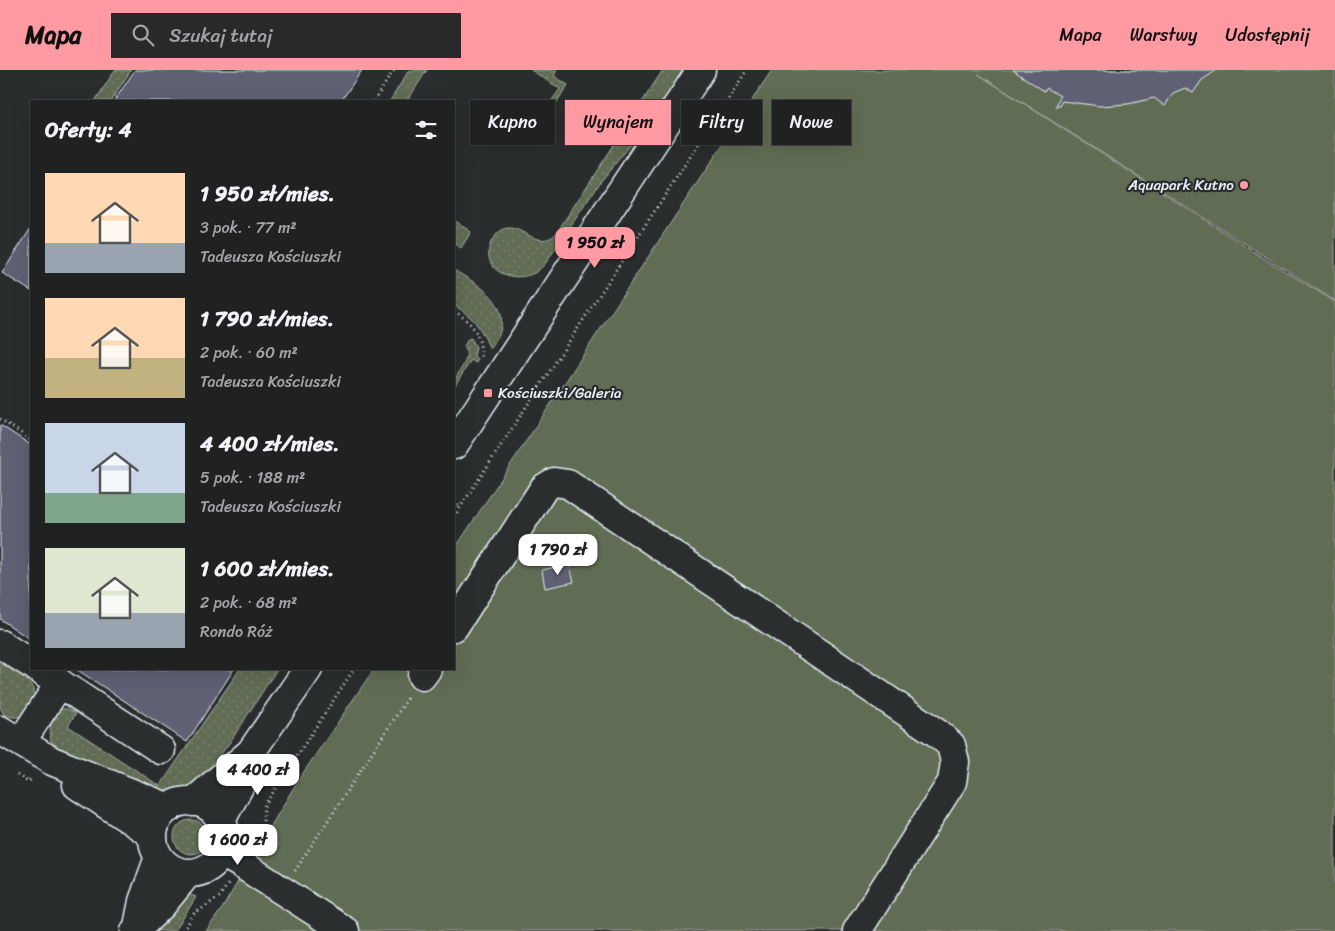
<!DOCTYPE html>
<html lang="pl">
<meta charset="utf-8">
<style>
:root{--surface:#202222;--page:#282a2a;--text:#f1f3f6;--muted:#a2a4a5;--line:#3d3f40;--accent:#ff9aa2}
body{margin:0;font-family:Sriracha,sans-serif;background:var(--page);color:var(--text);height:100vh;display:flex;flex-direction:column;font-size:19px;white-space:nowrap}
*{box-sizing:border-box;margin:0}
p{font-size:16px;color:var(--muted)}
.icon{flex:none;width:28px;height:28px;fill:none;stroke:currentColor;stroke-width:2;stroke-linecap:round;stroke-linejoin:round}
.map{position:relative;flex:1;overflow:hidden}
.drawer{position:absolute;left:30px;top:30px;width:425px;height:570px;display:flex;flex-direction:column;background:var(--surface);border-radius:0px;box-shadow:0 5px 20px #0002,0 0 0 1px var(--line)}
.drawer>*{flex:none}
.guide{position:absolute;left:470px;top:30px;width:475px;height:45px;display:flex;gap:10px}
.price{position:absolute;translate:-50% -42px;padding:0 11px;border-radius:10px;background:#fff;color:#222;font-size:16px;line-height:32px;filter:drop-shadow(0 1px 2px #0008)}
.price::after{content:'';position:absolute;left:50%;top:30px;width:15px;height:11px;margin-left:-8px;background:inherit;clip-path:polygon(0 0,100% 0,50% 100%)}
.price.active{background:var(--accent);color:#111}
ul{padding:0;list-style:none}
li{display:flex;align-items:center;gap:15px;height:125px;padding:0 15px}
li span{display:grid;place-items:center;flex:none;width:140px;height:100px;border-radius:0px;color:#555}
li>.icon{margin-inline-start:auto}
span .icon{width:60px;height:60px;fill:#fffc;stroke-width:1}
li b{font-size:21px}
h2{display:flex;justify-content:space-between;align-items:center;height:60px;padding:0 15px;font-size:21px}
.chip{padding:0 18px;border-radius:0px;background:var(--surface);box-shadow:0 5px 20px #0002,0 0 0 1px var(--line);font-size:18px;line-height:45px}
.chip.active{background:var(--accent);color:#111}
header{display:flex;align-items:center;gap:30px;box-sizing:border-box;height:70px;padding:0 25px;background:var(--accent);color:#111}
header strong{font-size:24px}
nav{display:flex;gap:28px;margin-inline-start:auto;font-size:18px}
.search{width:350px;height:45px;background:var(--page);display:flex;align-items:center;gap:12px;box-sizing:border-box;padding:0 18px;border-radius:0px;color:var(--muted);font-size:19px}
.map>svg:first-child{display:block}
.grass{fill:url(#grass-dots);stroke:#a4aea6}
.pitch{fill:#616c53;stroke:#a4aea6}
.building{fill:#5f6173;stroke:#e8f1f8}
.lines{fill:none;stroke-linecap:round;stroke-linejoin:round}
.minor-casing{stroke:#e8f1f8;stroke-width:31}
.path{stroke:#e8f1f8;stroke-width:3;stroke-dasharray:1 4;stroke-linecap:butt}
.minor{stroke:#2a2d2e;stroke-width:28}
.poi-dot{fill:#ff9aa2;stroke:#2a2d2e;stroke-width:2}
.labels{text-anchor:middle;stroke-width:4.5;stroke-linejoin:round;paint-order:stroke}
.poi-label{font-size:15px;fill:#e8f1f8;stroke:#2a2d2e;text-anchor:end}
</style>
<header>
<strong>Mapa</strong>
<div class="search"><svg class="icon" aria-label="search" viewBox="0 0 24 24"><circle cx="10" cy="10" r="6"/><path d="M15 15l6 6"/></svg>Szukaj tutaj</div>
<nav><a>Mapa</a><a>Warstwy</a><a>Udostępnij</a></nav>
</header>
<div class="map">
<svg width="1335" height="861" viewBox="0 0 1335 861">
<defs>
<pattern id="grass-dots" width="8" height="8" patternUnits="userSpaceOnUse" patternTransform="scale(1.25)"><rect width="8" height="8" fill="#616c53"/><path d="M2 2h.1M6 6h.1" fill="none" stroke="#78816c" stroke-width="1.8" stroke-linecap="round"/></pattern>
</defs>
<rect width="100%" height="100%" fill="#2a2d2e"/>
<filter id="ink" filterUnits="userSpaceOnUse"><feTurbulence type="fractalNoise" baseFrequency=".02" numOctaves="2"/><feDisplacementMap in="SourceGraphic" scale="10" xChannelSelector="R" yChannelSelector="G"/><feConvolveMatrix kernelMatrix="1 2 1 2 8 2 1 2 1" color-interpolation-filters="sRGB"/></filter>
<g filter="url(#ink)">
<path class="grass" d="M115 0H131L111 31H95Z
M409 0H427L407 31H390Z
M531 0H557L554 6 568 15 556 33H550L560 19Z
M663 0H687L666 32 601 111 545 194C542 197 539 200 536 202 518 213 485 205 489 179 490 172 494 167 498 163 516 145 534 182 555 165Z
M454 150 471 162 461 178 454 173Z
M454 200C476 214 509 229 500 262 498 267 493 274 490 279 479 255 476 250 454 235Z
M471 268 476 277 474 287 478 289 476 293 471 290 454 317C454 301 473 292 464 276L468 269Z
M0 593C17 604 36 609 35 632L22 647H13L4 645 0 637Z
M240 599H277L230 672 208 701 203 712 176 722 162 723 60 679 51 671C48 653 53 629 76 643L68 656 160 716Z
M174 767a17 17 0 1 1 34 0a17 17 0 1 1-34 0Z
M181 821 196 827 175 861H155Z"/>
<path class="pitch" d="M772 0H1335V231L978 4 1270 192 1335 232V861H206L223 837 297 712 374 599H454V480Z"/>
<path class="building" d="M135 0H362L341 31H114Z
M1013 0H1217L1202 10 1193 23 1185 18 1173 23 1165 36 1154 28 1128 34 1100 36 1062 31 1060 36H1056L1060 26 1047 18 1044 21Z
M31 158V221L2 203Z
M0 355 31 375V570L0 549Z
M569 494 574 512 545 518 542 500Z
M76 599H234L187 672Z"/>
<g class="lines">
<g class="minor-casing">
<path id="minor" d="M454 375 701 0
M454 557 544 418 554 412 568 414 937 663 951 675 955 692 952 712 857 861
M0 574 31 594
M38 599 161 680
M422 606 427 599
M0 660 52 691 169 738
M21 672 60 613
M77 715 144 759 153 767
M153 767a36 36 0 1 1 72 0a36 36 0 1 1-72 0Z
M193 732 251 682
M221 750 239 717 251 682 308 599
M222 783 241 794 345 861
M138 856 143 831 159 787
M135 861 162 835 188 803"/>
</g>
<path class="path" d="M374 31 394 0
M454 241C473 253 481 264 481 287
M0 349 31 370
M454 432 460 437
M454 447 747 0
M17 705 28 712 32 708
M256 774 262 765 264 736 354 599
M295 801 409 626
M183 861 194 844 219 827 228 814"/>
<use href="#minor" class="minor"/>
</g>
</g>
<g class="poi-dot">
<circle cx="1244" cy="115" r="5"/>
<rect x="483" y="318" width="10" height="10" rx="2.5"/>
</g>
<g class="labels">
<g class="poi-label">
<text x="1234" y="120">Aquapark Kutno</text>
<text x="498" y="328" text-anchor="start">Kościuszki/Galeria</text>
</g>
</g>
</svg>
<b class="price active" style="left:595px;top:199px">1 950 zł</b>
<b class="price" style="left:558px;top:506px">1 790 zł</b>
<b class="price" style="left:258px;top:726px">4 400 zł</b>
<b class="price" style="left:238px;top:796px">1 600 zł</b>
<div class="guide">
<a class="chip">Kupno</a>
<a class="chip active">Wynajem</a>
<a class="chip">Filtry</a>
<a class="chip">Nowe</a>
</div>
<section class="drawer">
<h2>Oferty: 4<svg class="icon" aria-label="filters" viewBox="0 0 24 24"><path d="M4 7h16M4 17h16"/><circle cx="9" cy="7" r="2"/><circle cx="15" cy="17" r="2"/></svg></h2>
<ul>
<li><span style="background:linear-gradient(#ffd9b3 70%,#9aa5b1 0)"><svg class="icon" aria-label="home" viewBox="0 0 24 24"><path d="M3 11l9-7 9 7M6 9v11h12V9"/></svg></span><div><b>1 950 zł/mies.</b><p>3 pok. · 77 m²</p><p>Tadeusza Kościuszki</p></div></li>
<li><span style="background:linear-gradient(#ffd9b3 60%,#c2b280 0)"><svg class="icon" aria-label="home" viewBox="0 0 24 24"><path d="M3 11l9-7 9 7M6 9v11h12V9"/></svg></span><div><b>1 790 zł/mies.</b><p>2 pok. · 60 m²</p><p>Tadeusza Kościuszki</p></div></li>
<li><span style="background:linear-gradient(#c9d6e8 70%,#7fa58c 0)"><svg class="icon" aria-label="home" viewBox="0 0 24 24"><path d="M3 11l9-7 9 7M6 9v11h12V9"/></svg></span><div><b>4 400 zł/mies.</b><p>5 pok. · 188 m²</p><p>Tadeusza Kościuszki</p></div></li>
<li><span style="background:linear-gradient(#dfe7d0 65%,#9aa5b1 0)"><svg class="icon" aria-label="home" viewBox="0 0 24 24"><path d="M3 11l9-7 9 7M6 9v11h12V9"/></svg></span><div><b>1 600 zł/mies.</b><p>2 pok. · 68 m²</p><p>Rondo Róż</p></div></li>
</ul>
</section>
</div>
